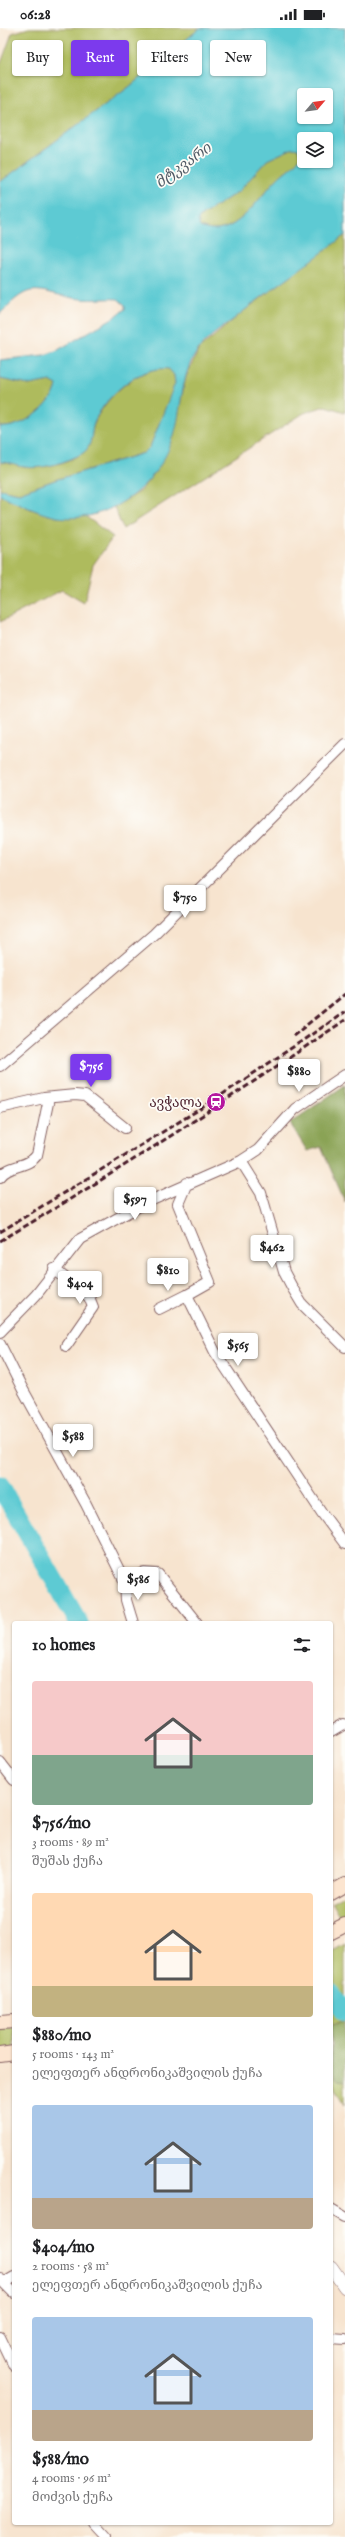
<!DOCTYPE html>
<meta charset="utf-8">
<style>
:root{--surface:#fff;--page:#f2f2f2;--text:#202124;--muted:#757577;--accent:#7c3aed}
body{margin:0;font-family:"IM FELL English","Noto Serif Georgian",serif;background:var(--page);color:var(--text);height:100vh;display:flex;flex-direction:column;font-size:15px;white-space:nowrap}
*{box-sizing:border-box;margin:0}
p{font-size:13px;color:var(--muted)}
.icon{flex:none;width:22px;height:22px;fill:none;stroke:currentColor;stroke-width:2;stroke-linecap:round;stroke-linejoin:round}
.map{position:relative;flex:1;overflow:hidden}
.side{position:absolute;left:12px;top:1593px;width:321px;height:904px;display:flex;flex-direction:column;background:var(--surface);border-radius:4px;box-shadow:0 1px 3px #0004}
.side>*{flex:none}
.hud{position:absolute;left:12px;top:12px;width:321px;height:36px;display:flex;gap:8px}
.needle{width:26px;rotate:61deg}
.fabs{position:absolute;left:297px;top:60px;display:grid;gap:8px}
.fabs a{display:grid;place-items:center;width:36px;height:36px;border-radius:4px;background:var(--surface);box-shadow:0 1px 3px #0004;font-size:20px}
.price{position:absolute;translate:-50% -34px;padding:0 9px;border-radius:4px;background:#fff;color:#222;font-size:13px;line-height:26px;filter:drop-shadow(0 1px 2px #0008)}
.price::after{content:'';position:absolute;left:50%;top:24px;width:12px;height:9px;margin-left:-6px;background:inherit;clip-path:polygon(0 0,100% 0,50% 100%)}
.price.current{background:var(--accent);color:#fff}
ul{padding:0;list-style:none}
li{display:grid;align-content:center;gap:8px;height:212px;padding:0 20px}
li span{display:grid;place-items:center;height:124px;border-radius:4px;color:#555}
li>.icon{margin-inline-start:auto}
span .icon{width:72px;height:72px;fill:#fffc;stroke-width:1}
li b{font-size:17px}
h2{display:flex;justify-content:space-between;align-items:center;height:48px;padding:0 20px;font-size:17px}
.pill{padding:0 14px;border-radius:4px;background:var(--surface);box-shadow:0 1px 3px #0004;font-size:14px;line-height:36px}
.pill.current{background:var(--accent);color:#fff}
.status{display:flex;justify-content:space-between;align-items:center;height:28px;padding:0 20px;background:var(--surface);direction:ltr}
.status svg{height:11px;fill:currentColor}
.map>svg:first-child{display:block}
.green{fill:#aebb5d;stroke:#7c6d44}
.forest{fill:#8aa354;stroke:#6a6140}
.water{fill:#5dcad3;stroke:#54747f;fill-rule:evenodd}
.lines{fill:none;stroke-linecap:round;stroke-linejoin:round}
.river{stroke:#5dcad3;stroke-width:19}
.minor-casing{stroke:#876464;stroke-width:12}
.tertiary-casing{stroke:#876464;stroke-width:14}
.secondary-casing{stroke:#876464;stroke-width:16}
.minor{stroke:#fff;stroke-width:10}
.tertiary{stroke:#fff;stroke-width:13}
.secondary{stroke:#fce5d0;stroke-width:14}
.rail{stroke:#4a1f2b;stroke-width:3;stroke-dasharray:6 3;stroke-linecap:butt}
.labels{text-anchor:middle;stroke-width:3.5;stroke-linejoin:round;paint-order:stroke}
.poi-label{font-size:14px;fill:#4a1f2b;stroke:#fdfcf7;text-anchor:end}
.water-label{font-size:15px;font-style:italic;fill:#515b66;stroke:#fdfcf7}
</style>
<div class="status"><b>06:28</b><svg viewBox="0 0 49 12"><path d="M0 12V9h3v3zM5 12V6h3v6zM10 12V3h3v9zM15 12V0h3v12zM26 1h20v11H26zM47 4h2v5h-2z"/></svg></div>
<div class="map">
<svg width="345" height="2509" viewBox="0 0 345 2509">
<rect width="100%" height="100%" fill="#fdfcf7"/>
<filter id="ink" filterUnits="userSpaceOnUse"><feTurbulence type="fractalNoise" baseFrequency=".025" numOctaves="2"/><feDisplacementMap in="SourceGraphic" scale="8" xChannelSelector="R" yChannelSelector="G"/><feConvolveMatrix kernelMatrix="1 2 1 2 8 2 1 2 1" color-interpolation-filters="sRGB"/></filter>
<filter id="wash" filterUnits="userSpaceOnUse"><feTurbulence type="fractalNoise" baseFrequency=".012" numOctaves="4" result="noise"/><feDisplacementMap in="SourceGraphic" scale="16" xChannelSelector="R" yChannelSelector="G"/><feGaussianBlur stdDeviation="0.9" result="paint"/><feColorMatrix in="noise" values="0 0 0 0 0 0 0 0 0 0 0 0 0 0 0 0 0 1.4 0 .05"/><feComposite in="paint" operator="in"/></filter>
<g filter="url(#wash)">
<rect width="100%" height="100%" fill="#f7e4cf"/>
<path class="green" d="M29 0H200L129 59 0 154V38L12 5Z
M293 120 298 121 301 128C295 138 284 143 276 152 257 171 234 214 200 199L198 192 201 188 239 163 267 132Z
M345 207V384L325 378 304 385 123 501 114 479 140 463 156 443 172 414 186 349 199 321 245 282Z
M161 340 170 341 174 347 175 356 150 419 144 425 55 452 19 465 0 461V434C8 434 16 438 24 439 41 441 69 435 83 425 94 417 90 401 96 391 108 368 135 343 161 340Z
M0 351 29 357 50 353 57 357C53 379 21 401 0 399Z
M0 467 31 481 57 489 84 487 113 509 93 537 84 575 62 562 0 594Z
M345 1866V1887L340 1890 331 1874Z
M345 1916V1991L331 1997V1924Z
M14 1999V2019L0 2021V2000Z
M331 2043 338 2052 345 2053V2076L331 2052Z"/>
<path class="forest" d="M345 1057V1174L321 1119 307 1123 290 1095Z
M345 1991V2053L338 2052 331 2043V1997Z"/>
<path class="water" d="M200 0H345V207C309 236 270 261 234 291 222 300 208 309 199 321 179 346 183 384 172 413 156 459 107 496 57 489 37 485 18 475 0 467V461L19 465 55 452 144 425 150 419 175 355 174 347 169 341C140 337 108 366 95 392 90 402 94 418 83 425 68 434 41 442 24 439 16 438 8 434 0 434V399C21 401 53 379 57 357L50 353 29 357 0 351V332L44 327 58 322 116 288 125 281V277L118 271C104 270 88 273 74 270 34 263 32 252 0 286V154L129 59ZM304 67H326V89H304ZM304 111H326V133H304ZM293 120 298 121 301 128C295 138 284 143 276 152 257 171 234 214 200 199L198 192 201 188 239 163 267 132Z"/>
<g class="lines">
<path class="river" d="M0 1458 79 1595
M331 1966 345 1983"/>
</g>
</g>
<g filter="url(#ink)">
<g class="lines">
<g class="minor-casing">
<path id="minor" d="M0 1038 154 906 345 716
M44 1070 75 1067 85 1068 125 1100
M0 1080 44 1070 48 1075 37 1127C28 1140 9 1136 0 1149
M241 1133 261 1165 284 1244 293 1261 302 1276 345 1319
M187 1155 178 1176 210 1254 187 1267 215 1324 322 1485 345 1516
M54 1241 89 1269 93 1279 66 1318
M159 1281 187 1267
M0 1304 36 1267 80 1211 143 1176 241 1133 258 1122 295 1081 345 1047
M0 1316 22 1360 86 1476 125 1554 126 1572 133 1595
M125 1554 144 1545 158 1546 197 1595
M331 1704 343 1697
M0 1734 14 1752
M331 2181 345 2189
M0 2251 14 2265
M4 2255 14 2249
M0 2309 14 2338
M331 2310 345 2311
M93 2495 106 2509"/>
</g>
<g class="tertiary-casing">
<path id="tertiary" d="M331 2239 345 2259"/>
</g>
<g class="secondary-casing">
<path id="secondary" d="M331 1865 345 1857
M331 1904 345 1897
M0 1994 14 1993
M0 2027 14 2025"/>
</g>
<use href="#minor" class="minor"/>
<use href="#tertiary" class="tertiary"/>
<use href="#secondary" class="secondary"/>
<path class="rail" d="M293 1008 345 966
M0 1204 208 1076 345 984
M0 1213C118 1144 232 1069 345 992"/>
</g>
</g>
<defs>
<g id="station-disc" transform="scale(1)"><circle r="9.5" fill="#b5179e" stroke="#fdfcf7"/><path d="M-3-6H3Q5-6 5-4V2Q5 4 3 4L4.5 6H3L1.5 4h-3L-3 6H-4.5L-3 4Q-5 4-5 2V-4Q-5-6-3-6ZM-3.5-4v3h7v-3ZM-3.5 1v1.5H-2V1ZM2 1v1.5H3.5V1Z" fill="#fff"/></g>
</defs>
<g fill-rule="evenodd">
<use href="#station-disc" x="216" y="1074"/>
</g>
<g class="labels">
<g class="poi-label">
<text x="202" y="1079">ავჭალა</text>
</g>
<g class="water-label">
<text transform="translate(183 137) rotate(-36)" y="5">მტკვარი</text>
</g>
</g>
</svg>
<div class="fabs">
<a><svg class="needle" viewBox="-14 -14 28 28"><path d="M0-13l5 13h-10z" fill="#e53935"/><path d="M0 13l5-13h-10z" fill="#757577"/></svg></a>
<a><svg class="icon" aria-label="layers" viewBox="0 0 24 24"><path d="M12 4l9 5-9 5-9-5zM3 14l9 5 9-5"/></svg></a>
</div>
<b class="price" style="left:185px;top:891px">$750</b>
<b class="price current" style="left:91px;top:1060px">$756</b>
<b class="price" style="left:299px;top:1065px">$880</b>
<b class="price" style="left:135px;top:1193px">$597</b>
<b class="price" style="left:272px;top:1241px">$462</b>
<b class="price" style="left:168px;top:1264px">$810</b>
<b class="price" style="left:80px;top:1277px">$404</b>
<b class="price" style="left:238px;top:1339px">$565</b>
<b class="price" style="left:73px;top:1430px">$588</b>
<b class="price" style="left:138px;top:1573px">$586</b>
<div class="hud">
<a class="pill">Buy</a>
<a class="pill current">Rent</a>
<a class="pill">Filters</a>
<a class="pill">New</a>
</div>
<section class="side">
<h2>10 homes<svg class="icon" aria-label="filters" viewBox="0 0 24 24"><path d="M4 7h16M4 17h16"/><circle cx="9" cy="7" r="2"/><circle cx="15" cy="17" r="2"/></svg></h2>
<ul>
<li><span style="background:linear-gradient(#f6c9c9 60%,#7fa58c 0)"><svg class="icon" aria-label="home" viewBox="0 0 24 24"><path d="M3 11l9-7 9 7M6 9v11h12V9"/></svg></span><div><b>$756/mo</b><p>3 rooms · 89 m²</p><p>შუშას ქუჩა</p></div></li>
<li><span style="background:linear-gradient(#ffd9b3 75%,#c2b280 0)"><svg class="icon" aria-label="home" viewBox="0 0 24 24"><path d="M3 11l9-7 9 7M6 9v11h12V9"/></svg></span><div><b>$880/mo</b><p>5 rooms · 143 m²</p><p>ელეფთერ ანდრონიკაშვილის ქუჩა</p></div></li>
<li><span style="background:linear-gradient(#a9c7e8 75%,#b9a48a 0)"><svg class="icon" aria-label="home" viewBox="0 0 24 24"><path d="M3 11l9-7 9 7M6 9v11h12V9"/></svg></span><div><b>$404/mo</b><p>2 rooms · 58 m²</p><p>ელეფთერ ანდრონიკაშვილის ქუჩა</p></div></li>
<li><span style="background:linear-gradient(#a9c7e8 75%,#b9a48a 0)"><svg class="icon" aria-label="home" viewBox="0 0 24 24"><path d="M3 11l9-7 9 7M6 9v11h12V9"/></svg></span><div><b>$588/mo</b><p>4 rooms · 96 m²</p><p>მოძვის ქუჩა</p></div></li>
</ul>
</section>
</div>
